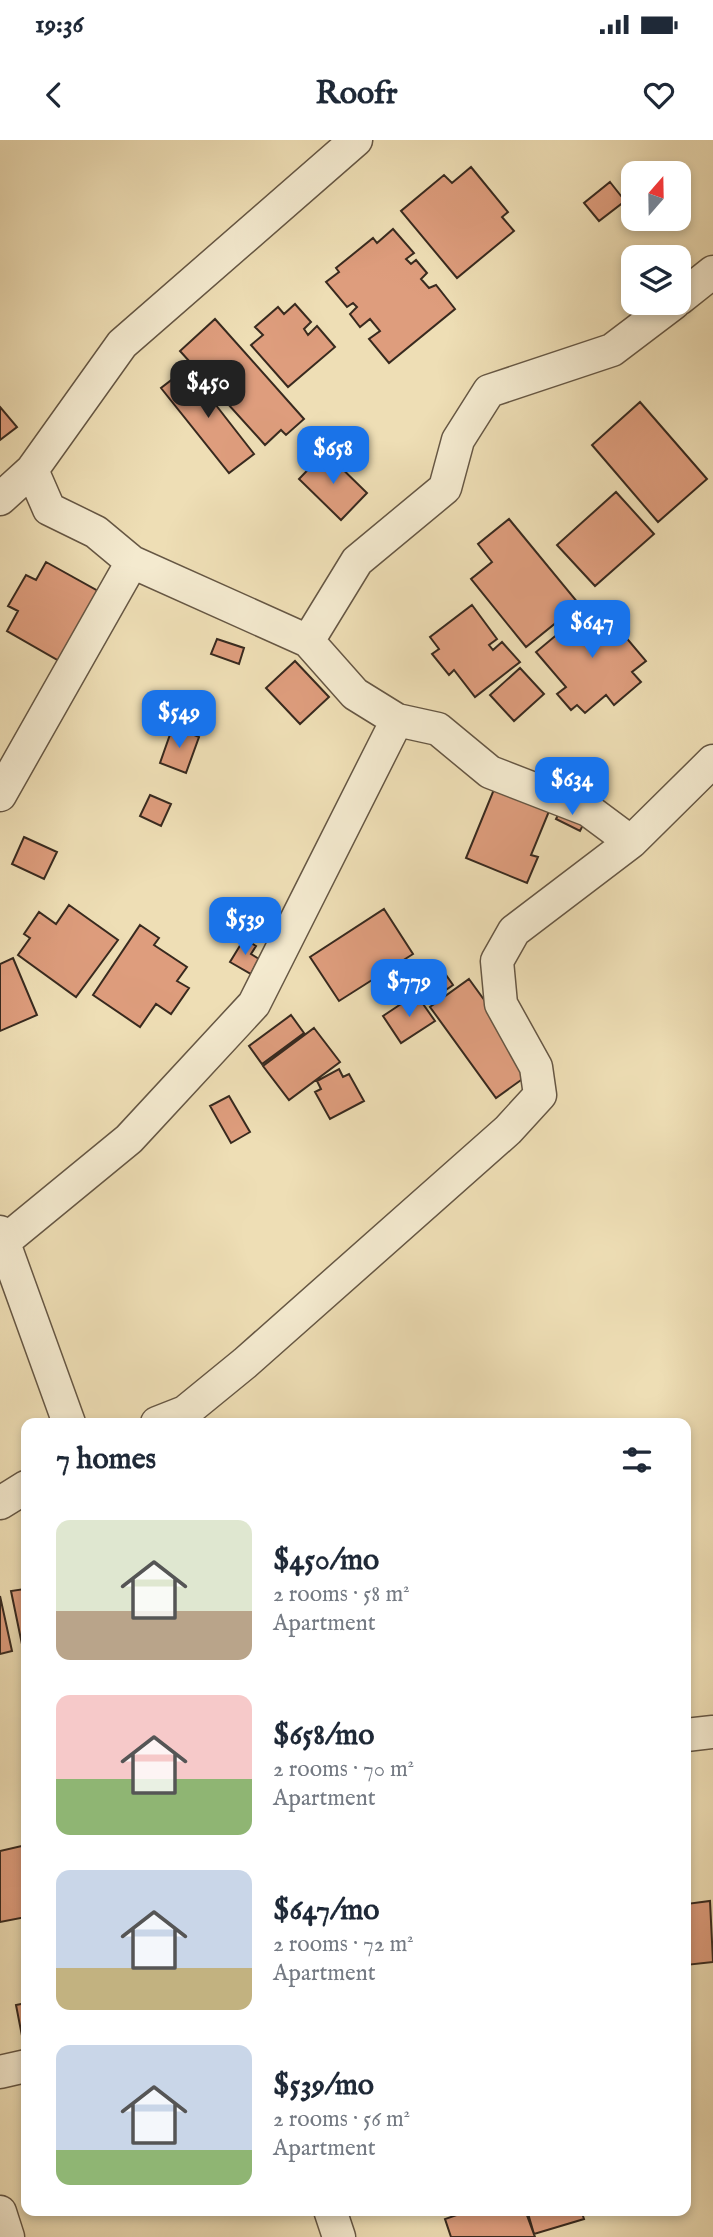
<!DOCTYPE html>
<meta charset="utf-8">
<style>
:root{--surface:#fff;--page:#f6f6f7;--text:#1f2937;--muted:#747a83;--accent:#1a73e8}
body{margin:0;font-family:"IM FELL English",serif;background:var(--page);color:var(--text);height:100vh;display:flex;flex-direction:column;font-size:26px;white-space:nowrap}
*{box-sizing:border-box;margin:0}
p{font-size:23px;color:var(--muted)}
.icon{flex:none;width:38px;height:38px;fill:none;stroke:currentColor;stroke-width:2;stroke-linecap:round;stroke-linejoin:round}
.map{position:relative;flex:1;overflow:hidden}
.side{position:absolute;left:21px;top:1278px;width:670px;height:798px;display:flex;flex-direction:column;background:var(--surface);border-radius:14px;box-shadow:0 4px 10px #0003}
.side>*{flex:none}
.needle{width:46px;rotate:20deg}
.fabs{position:absolute;left:621px;top:21px;display:grid;gap:14px}
.fabs a{display:grid;place-items:center;width:70px;height:70px;border-radius:14px;background:var(--surface);box-shadow:0 4px 10px #0003;font-size:35px}
.price{position:absolute;translate:-50% -60px;padding:0 16px;border-radius:14px;background:var(--accent);color:#fff;font-size:23px;line-height:46px;filter:drop-shadow(0 2px 4px #0008)}
.price::after{content:'';position:absolute;left:50%;top:42px;width:21px;height:16px;margin-left:-10px;background:inherit;clip-path:polygon(0 0,100% 0,50% 100%)}
.price.active{background:#222;color:#fff}
ul{padding:0;list-style:none}
li{display:flex;align-items:center;gap:21px;height:175px;padding:0 35px}
li span{display:grid;place-items:center;flex:none;width:196px;height:140px;border-radius:14px;color:#555}
li>.icon{margin-inline-start:auto}
span .icon{width:84px;height:84px;fill:#fffc;stroke-width:1}
li b{font-size:30px}
h2{display:flex;justify-content:space-between;align-items:center;height:84px;padding:0 35px;font-size:30px}
.status{display:flex;justify-content:space-between;align-items:center;height:49px;padding:0 35px;background:var(--surface);direction:ltr}
.status svg{height:19px;fill:currentColor}
header{display:flex;justify-content:space-between;align-items:center;height:91px;padding:0 35px;background:var(--surface);font-size:32px;font-weight:800}
.map>svg:first-child{display:block}
.building{fill:#de9d7d;stroke:#382a1f;stroke-width:2}
.lines{fill:none;stroke-linecap:round;stroke-linejoin:round}
.street-casing{stroke:#665744;stroke-width:35}
.street{stroke:#f4eacf;stroke-width:32}
</style>
<div class="status"><b>19:36</b><svg viewBox="0 0 49 12"><path d="M0 12V9h3v3zM5 12V6h3v6zM10 12V3h3v9zM15 12V0h3v12zM26 1h20v11H26zM47 4h2v5h-2z"/></svg></div>
<header><svg class="icon" aria-label="back" viewBox="0 0 24 24"><path d="M15 5l-7 7 7 7"/></svg>Roofr<svg class="icon" aria-label="heart" viewBox="0 0 24 24"><path d="M12 20l-8-8c-3-5 5-10 8-4 3-6 11-1 8 4z"/></svg></header>
<div class="map">
<svg width="713" height="2097" viewBox="0 0 713 2097">
<rect width="100%" height="100%" fill="#eedeb5"/>
<filter id="stains"><feTurbulence type="fractalNoise" baseFrequency=".00286" numOctaves="4"/><feColorMatrix values="0 0 0 0 .2 0 0 0 0 .09 0 0 0 0 .02 0 0 0 .5 -.17"/></filter>
<radialGradient id="worn" r=".72"><stop offset=".6" stop-color="#630" stop-opacity="0"/><stop offset="1" stop-color="#630" stop-opacity=".3"/></radialGradient>
<path class="building" d="M471 27 508 72 502 77 514 91 457 138 401 71 444 35 452 43Z
M610 42 625 61 599 81 584 63Z
M393 89 414 113 406 119 411 124 416 120 427 133 421 139 429 148 436 145 455 169 389 223 369 199 380 191 370 179 360 187 350 174 357 167 353 163 347 167 326 142 339 132 336 128 373 98 377 103Z
M295 164 311 182 304 189 308 195 317 186 335 207 288 247 251 205 263 195 255 187 278 167 284 174Z
M215 179 304 279 286 295 281 290 265 305 180 211Z
M187 228 254 314 229 333 161 248Z
M640 262 707 339 658 382 592 305Z
M0 267 17 287 0 300Z
M325 312 367 353 341 380 299 339Z
M616 352 654 394 595 446 557 405Z
M509 379 579 464 526 507 471 439 492 422 478 404Z
M46 422 98 451 68 526 7 491 18 471 8 466 26 435 36 440Z
M596 462 646 521 632 532 641 542 614 565 606 555 585 573 577 565 571 570 557 554 566 547 536 512Z
M472 465 497 499 489 505 493 510 502 502 520 522 475 557 454 530 449 535 432 514 439 509 430 497Z
M217 499 244 508 239 524 211 514Z
M295 521 329 557 300 584 266 548Z
M520 528 544 554 514 581 490 555Z
M173 586 199 597 186 633 160 623Z
M497 642 552 664 531 715 538 717 527 743 466 718Z
M150 655 171 664 161 686 140 676Z
M564 663 588 675 580 691 556 679Z
M24 697 57 712 44 739 12 724Z
M69 765 118 800 76 857 18 815 30 798 24 794 39 772 56 784Z
M384 769 413 814 339 861 310 817Z
M140 785 159 798 154 805 187 827 177 841 189 848 171 874 156 864 140 887 93 855Z
M244 799 256 806 251 814 259 819 251 834 230 822Z
M13 818 37 875 0 891V824Z
M444 832 453 845 427 863 418 850Z
M469 839 535 930 496 958 430 867Z
M416 854 435 881 401 903 383 876Z
M291 875 304 893 262 924 249 906Z
M314 888 340 922 289 960 263 926Z
M339 929 343 937 349 934 364 961 330 979 315 952 321 949 317 941Z
M229 956 250 992 231 1003 210 966Z
M23 1438H26L24 1514 11 1451 25 1449Z
M0 1456 12 1511 0 1514Z
M26 1705V1777L0 1782V1711Z
M686 1754 687 1764 710 1761 713 1822 686 1825Z
M26 1863V1900L23 1901 16 1865Z
M471 2070H525L535 2097H451L445 2079Z
M527 2070H581L584 2079 534 2094Z"/>
<g class="lines">
<g class="street-casing">
<path id="street" d="M679 159 713 132
M32 330 49 369 96 392 132 422 308 501 355 554 397 580 438 589 490 632 588 670 631 702 713 621
M0 359 32 330 122 204 356 0
M308 501 357 421 445 348 458 300 489 251 612 210 674 163
M0 655 132 422
M0 1092 69 1283
M0 1105 129 999 254 864 397 580
M157 1283 185 1272 245 1223 508 990 540 955 536 927 501 864 497 821 514 791 631 702
M0 1363 26 1347
M686 1595 713 1592
M0 1932 26 1926
M330 2070 339 2097
M0 2072 8 2097"/>
</g>
<use href="#street" class="street"/>
</g>
<rect width="100%" height="100%" filter="url(#stains)"/>
<rect width="100%" height="100%" fill="url(#worn)"/>
</svg>
<div class="fabs">
<a><svg class="needle" viewBox="-14 -14 28 28"><path d="M0-13l5 13h-10z" fill="#e53935"/><path d="M0 13l5-13h-10z" fill="#747a83"/></svg></a>
<a><svg class="icon" aria-label="layers" viewBox="0 0 24 24"><path d="M12 4l9 5-9 5-9-5zM3 14l9 5 9-5"/></svg></a>
</div>
<b class="price active" style="left:208px;top:280px">$450</b>
<b class="price" style="left:333px;top:346px">$658</b>
<b class="price" style="left:592px;top:520px">$647</b>
<b class="price" style="left:179px;top:610px">$549</b>
<b class="price" style="left:572px;top:677px">$634</b>
<b class="price" style="left:245px;top:817px">$539</b>
<b class="price" style="left:409px;top:879px">$779</b>
<section class="side">
<h2>7 homes<svg class="icon" aria-label="filters" viewBox="0 0 24 24"><path d="M4 7h16M4 17h16"/><circle cx="9" cy="7" r="2"/><circle cx="15" cy="17" r="2"/></svg></h2>
<ul>
<li><span style="background:linear-gradient(#dfe7d0 65%,#b9a48a 0)"><svg class="icon" aria-label="home" viewBox="0 0 24 24"><path d="M3 11l9-7 9 7M6 9v11h12V9"/></svg></span><div><b>$450/mo</b><p>2 rooms · 58 m²</p><p>Apartment</p></div></li>
<li><span style="background:linear-gradient(#f6c9c9 60%,#8fb573 0)"><svg class="icon" aria-label="home" viewBox="0 0 24 24"><path d="M3 11l9-7 9 7M6 9v11h12V9"/></svg></span><div><b>$658/mo</b><p>2 rooms · 70 m²</p><p>Apartment</p></div></li>
<li><span style="background:linear-gradient(#c9d6e8 70%,#c2b280 0)"><svg class="icon" aria-label="home" viewBox="0 0 24 24"><path d="M3 11l9-7 9 7M6 9v11h12V9"/></svg></span><div><b>$647/mo</b><p>2 rooms · 72 m²</p><p>Apartment</p></div></li>
<li><span style="background:linear-gradient(#c9d6e8 75%,#8fb573 0)"><svg class="icon" aria-label="home" viewBox="0 0 24 24"><path d="M3 11l9-7 9 7M6 9v11h12V9"/></svg></span><div><b>$539/mo</b><p>2 rooms · 56 m²</p><p>Apartment</p></div></li>
</ul>
</section>
</div>
